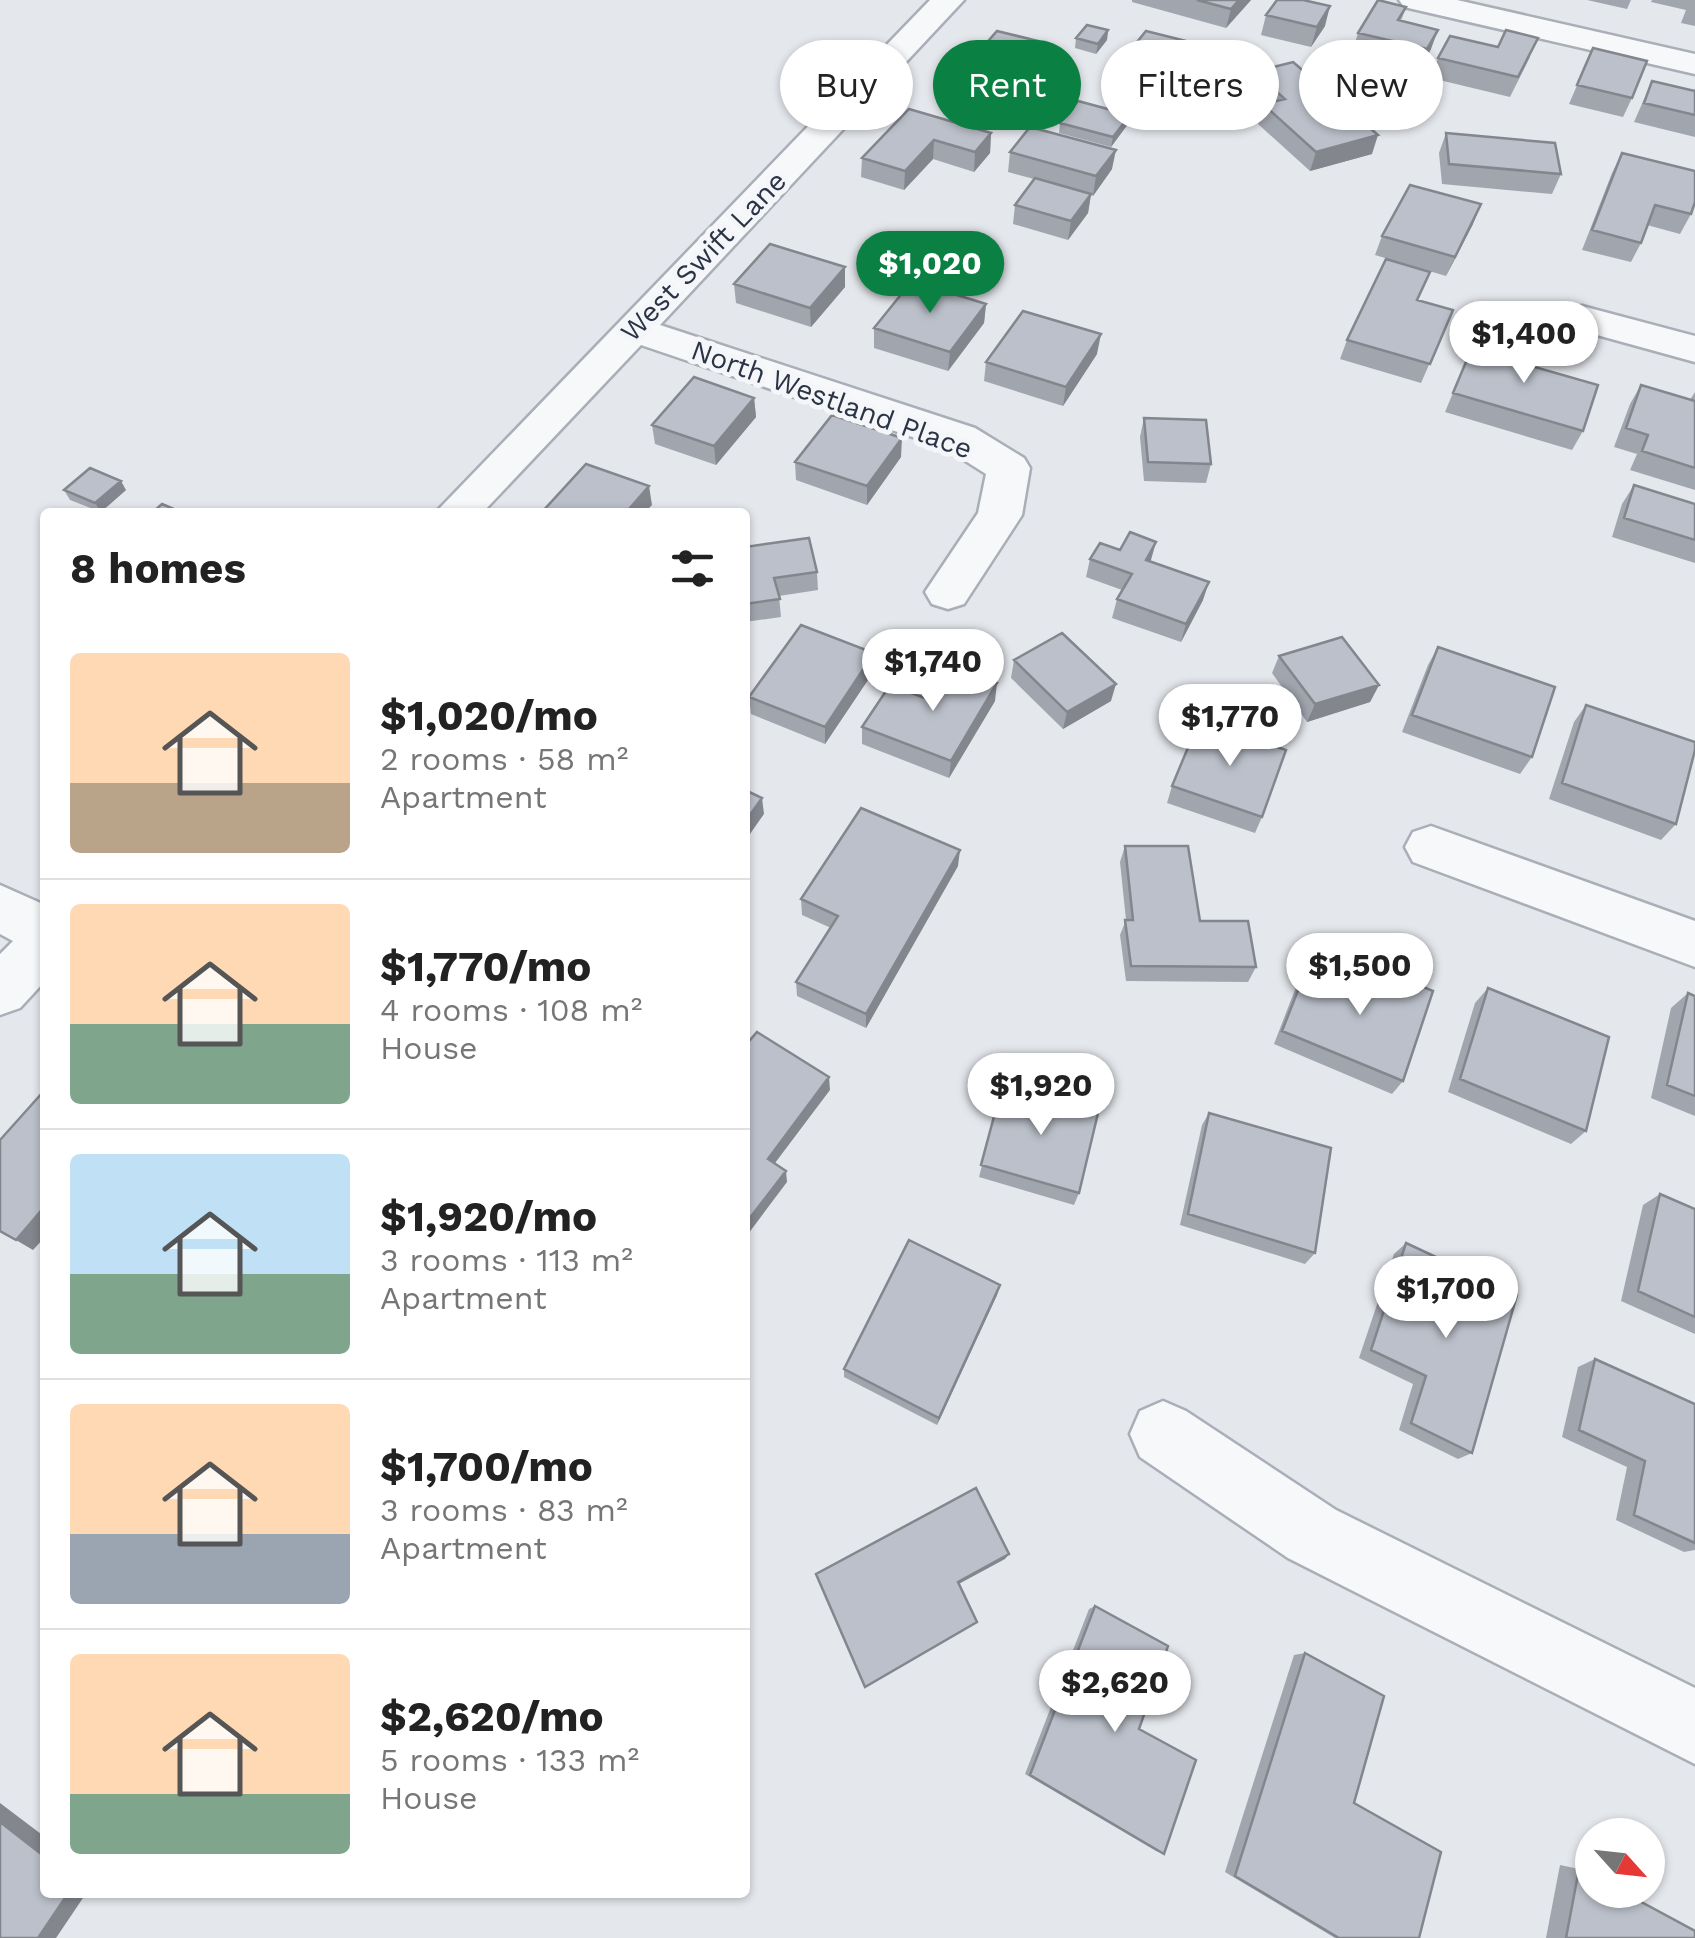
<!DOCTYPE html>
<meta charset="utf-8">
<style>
:root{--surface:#fff;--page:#f2f2f2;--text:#222;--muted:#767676;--line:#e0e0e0;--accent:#0b8043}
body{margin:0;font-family:"Work Sans",sans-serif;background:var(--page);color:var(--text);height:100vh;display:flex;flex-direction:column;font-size:38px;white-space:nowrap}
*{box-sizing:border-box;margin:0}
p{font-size:32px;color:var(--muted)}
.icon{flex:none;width:55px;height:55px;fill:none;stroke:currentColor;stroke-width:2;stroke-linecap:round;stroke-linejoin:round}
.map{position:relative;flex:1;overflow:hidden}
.panel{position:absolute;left:40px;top:508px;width:710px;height:1390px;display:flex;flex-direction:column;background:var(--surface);border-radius:10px;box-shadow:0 2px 8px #0004}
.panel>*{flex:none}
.hud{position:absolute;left:780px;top:40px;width:765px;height:90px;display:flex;gap:20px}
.needle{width:65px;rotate:117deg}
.fabs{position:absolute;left:1575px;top:1818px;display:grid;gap:20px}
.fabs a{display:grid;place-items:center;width:90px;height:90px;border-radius:50%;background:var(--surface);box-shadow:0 2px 8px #0004;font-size:50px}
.price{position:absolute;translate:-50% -85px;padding:0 22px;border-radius:35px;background:#fff;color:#222;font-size:32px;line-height:65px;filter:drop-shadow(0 2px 5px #0008)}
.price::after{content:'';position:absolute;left:50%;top:60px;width:30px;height:22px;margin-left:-15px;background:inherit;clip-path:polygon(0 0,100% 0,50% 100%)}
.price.on{background:var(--accent);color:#fff}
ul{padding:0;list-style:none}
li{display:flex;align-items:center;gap:30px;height:250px;padding:0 30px}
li+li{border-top:2px solid var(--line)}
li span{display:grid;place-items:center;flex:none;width:280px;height:200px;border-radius:10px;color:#555}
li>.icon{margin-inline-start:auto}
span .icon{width:120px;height:120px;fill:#fffc;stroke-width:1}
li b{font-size:42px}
h2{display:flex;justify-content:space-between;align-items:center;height:120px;padding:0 30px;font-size:42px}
.chip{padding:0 35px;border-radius:45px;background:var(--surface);box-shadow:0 2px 8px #0004;font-size:35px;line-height:90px}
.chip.on{background:var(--accent);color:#fff}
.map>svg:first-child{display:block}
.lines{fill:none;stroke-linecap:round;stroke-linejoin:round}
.minor-casing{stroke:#a9aeb7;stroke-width:5}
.minor{fill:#f7f8fa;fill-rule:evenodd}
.wall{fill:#a1a5ae}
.shaded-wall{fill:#83868d}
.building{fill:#bbc0ca;stroke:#83868d;stroke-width:2.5}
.labels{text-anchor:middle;stroke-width:10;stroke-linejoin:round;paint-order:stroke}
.far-street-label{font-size:28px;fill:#2b3445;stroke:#f4f6f9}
</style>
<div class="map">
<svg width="1695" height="1938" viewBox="0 0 1695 1938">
<rect width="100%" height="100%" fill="#e4e7ec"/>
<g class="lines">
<g class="minor-casing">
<path id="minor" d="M930 0H964L660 325 975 428 1024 458 1030 468 1022 515 964 604 948 609 932 604 925 592 978 513 986 474 945 448 641 345 483 512H436Z
M1399 0H1457L1695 54V74L1404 7Z
M1582 306 1695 336V362L1568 327 1562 318 1568 309Z
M1431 826 1695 921V967L1413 862 1405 847 1413 832Z
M0 885 45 905V981L20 1008 0 1015V954L13 941 0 934Z
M1163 1401 1186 1411 1336 1510 1695 1688V1764L1288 1558 1140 1457 1130 1434 1140 1411Z"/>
</g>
<use href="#minor" class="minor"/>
</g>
<path class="wall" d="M1132 0H1251L1226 28 1132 2Z
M1587 0H1631L1627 9Z
M1652 0H1695V26L1681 23 1686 10 1651 2Z
M1406 7 1401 21 1431 49 1420 69 1352 52 1358 33Z
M1266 15 1325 26 1311 47 1261 35Z
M1108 30 1107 40 1096 54 1075 48 1076 38Z
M1593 48 1632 98 1623 117 1569 104Z
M1530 57 1510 97 1431 78 1438 58Z
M1036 61 1002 102 960 91 962 71Z
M1206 66 1184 95 1163 89 1156 99 1113 87 1116 68Z
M1254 72 1372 154 1310 171 1258 124 1264 104 1249 91Z
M1652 81 1694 91 1695 88V137L1634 122Z
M909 109 991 133 990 153 974 172 933 159 904 190 861 177 862 158Z
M1130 115 1128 124 1111 147 1059 133 1060 123Z
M1446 133 1561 174 1552 194 1442 184 1439 153Z
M1010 152 1112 169 1093 196 1091 195 1088 213 1068 240 1013 224 1015 205 1034 179 1008 172Z
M1622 153 1691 214 1680 234 1647 225 1641 243 1631 262 1582 250 1612 173Z
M1473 224 1446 276 1375 255 1382 236Z
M845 267V287L811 327 736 303 734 284Z
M986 304 984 323 948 371 874 348V328Z
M1453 310 1421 383 1340 359 1347 340Z
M1476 338 1524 364 1583 431 1572 450 1445 412Z
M1097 354 1063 406 984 381 986 362Z
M1641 385 1690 400 1695 392V490L1630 470 1637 454 1614 447 1630 404Z
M754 398 756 417 716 465 655 444 652 425Z
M1144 418 1211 464 1206 483 1144 481 1140 437Z
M901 457 867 505 796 480 795 462Z
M1634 485 1695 504V563L1612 537 1622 504Z
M64 490H126L101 512 70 500Z
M745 547 817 572 818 590 779 596 781 617 745 622Z
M1090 559 1151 561 1203 600 1181 642 1112 618 1117 599 1122 590 1086 577Z
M1438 647 1532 757 1520 774 1402 732 1428 665Z
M1279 656 1379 685 1370 702 1307 722 1272 673Z
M1014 660 1111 701 1063 729 1011 678Z
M874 671 825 744 751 714 749 697Z
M930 700 995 701 949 778 862 744V727Z
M1586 705 1676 824 1661 840 1549 799 1574 722Z
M1172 786 1262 817 1255 833 1167 803Z
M1125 846 1200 921 1256 967 1248 982 1126 981 1120 935 1126 920 1120 862Z
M958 866 866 1028 797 996 796 982 831 928 802 915 801 899Z
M1310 960 1381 989 1392 974 1403 1081 1392 1094 1274 1044 1301 974Z
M1488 988 1586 1131 1571 1144 1448 1092 1475 1003Z
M1688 993 1695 996V1116L1651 1098 1671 1008Z
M1003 1083 1079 1193 1074 1205 979 1177Z
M1209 1113 1315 1253 1305 1264 1180 1225 1202 1125Z
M1660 1194 1695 1209V1334L1621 1301 1643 1205Z
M1406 1243 1472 1453 1458 1459 1399 1430 1413 1384 1359 1358 1394 1254Z
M997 1295 937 1425 844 1377V1369Z
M1595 1359 1695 1404V1550L1684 1552 1616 1520 1627 1467 1562 1437 1578 1367Z
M1095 1606 1139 1729 1164 1854 1156 1851 1025 1774 1089 1609Z
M1305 1653 1354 1803 1419 1938H1335L1225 1872 1294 1655Z
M1560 1865 1579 1869 1695 1938H1546Z"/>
<path class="shaded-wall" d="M1239 0H1251L1226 28 1231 9Z
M1330 6 1325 26 1311 47 1317 27Z
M1108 30 1107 40 1096 54 1098 44Z
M1438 30 1431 49 1420 69 1427 49Z
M1038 41 1036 61 1002 102 1004 82Z
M1210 47 1206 66 1184 95 1188 76Z
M1167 70 1163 89 1156 99 1160 79Z
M1130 115 1128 124 1111 147 1113 137Z
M991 133 990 153 974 172 975 152Z
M1378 135 1372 154 1310 171 1316 152Z
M934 140 933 159 904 190 905 171Z
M1116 150 1112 169 1093 196 1096 176Z
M1091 194 1088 213 1068 240 1071 221Z
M1481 204 1473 224 1446 276 1455 257Z
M845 267V287L811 327 810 308Z
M986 304 984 323 948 371 950 352Z
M1101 334 1097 354 1063 406 1066 387Z
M754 398 756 417 716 465 714 446Z
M902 438 901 457 867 505V486Z
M121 481 126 490 101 512 95 503Z
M649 486 652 505 645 512H630V508Z
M1156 542 1151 560 1141 578 1146 560Z
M1209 582 1203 600 1181 642 1186 624Z
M874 653V671L825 744V727Z
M997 683 995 701 949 778 951 761Z
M1116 684 1111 701 1063 729 1067 712Z
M1379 685 1370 702 1307 722 1315 704Z
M762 798 764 814 745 841V822Z
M960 850 958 866 866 1028V1014Z
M829 1077 830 1090 769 1171 768 1159Z
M786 1171 787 1182 748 1234 746 1223Z
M45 1206V1237L33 1250 16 1240Z
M1000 1285 997 1295 937 1425 939 1418Z
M1009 1554 1005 1559 955 1586 958 1582Z
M0 1803 45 1837V1857L0 1822Z
M69 1892H87L56 1938H38Z"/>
<path class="building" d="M1197 0H1239L1231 9Z
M1277 0H1303L1330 6 1317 27 1266 15Z
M1378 0 1406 7 1398 20 1438 30 1427 49 1358 33Z
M1087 25 1108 30 1098 44 1076 38Z
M1506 30 1538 38 1518 77 1438 58 1450 36 1498 47Z
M997 31 1038 41 1004 82 962 71Z
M1146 31 1210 47 1188 76 1167 70 1160 79 1116 68Z
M1593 48 1647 61 1632 98 1577 85Z
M1293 62 1378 135 1316 152 1263 104 1285 99 1254 72Z
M1652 81 1695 91V115L1644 103Z
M1078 101 1130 115 1113 137 1060 123Z
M909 109 991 133 975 152 934 140 905 171 862 158Z
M1030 127 1116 150 1096 176 1010 152Z
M1446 133 1555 143 1561 174 1449 164Z
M1622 153 1695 171V202L1691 214 1655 205 1641 243 1592 230Z
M1035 178 1091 194 1071 221 1015 205Z
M1410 185 1481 204 1455 257 1382 236Z
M770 244 845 267 810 308 734 284Z
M1386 259 1430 272 1417 300 1453 310 1430 364 1347 340Z
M912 281 986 304 950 352 874 328Z
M1023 311 1101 334 1066 387 986 362Z
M1476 338 1528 353 1524 364 1598 385 1583 431 1453 393Z
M694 377 754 398 714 446 652 425Z
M1641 385 1695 401V468L1642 451 1648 435 1626 428Z
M832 415 902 438 867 486 795 462Z
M1144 418 1206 420 1211 464 1148 462Z
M586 464 649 486 630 508 642 512H542Z
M90 468 121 481 95 503 64 490Z
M1634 485 1695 504V540L1624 518Z
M162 504 181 512H153Z
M1130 532 1156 542 1146 560 1209 582 1186 624 1117 599 1132 574 1090 559 1100 543 1120 550Z
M809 538 817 572 774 578 780 599 745 604V547Z
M801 625 874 653 825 727 749 697Z
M1062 633 1116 684 1067 712 1014 660Z
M1342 637 1379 685 1315 704 1279 656Z
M1438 647 1555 687 1532 757 1412 715Z
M951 666 997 683 951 761 862 727 890 685 930 700Z
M1586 705 1695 742V750L1676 824 1562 783Z
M1199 721 1286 750 1262 817 1172 786Z
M745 790 762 798 745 822Z
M861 808 960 850 866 1014 796 982 838 916 801 899Z
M1125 846H1188L1200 921H1248L1256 967 1131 966 1125 920H1133Z
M1310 960 1386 990 1392 974 1433 991 1403 1081 1282 1031Z
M1488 988 1609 1037 1586 1131 1460 1079Z
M1688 993 1695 996V1096L1667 1085Z
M757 1032 829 1077 768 1159 786 1171 746 1223 745 1046Z
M1003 1083 1099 1109 1079 1193 981 1165Z
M43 1092 45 1094V1206L16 1240 0 1231V1140Z
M1209 1113 1331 1148 1315 1253 1188 1214Z
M1660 1194 1695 1209V1317L1638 1291Z
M909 1240 1000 1285 939 1418 844 1369Z
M1406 1243 1517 1295 1472 1453 1411 1423 1426 1376 1371 1350Z
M1595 1359 1695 1404V1543L1634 1515 1645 1461 1579 1430Z
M976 1488 1009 1554 958 1582 977 1622 865 1687 816 1574Z
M1095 1606 1168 1646 1139 1729 1196 1760 1164 1854 1030 1775Z
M1305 1653 1384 1696 1354 1803 1441 1852 1419 1938H1339L1235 1876Z
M0 1822 45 1857V1892H69L38 1938H0Z
M1579 1869 1592 1876V1890H1619L1695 1931V1938H1566Z"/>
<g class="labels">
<g class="far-street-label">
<text transform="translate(703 256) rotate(-46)" y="10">West Swift Lane</text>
<text transform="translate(832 399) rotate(20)" y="10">North Westland Place</text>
</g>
</g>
</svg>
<div class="fabs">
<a><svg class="needle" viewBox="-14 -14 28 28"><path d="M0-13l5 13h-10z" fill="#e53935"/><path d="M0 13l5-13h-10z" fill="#767676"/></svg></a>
</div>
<b class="price on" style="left:930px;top:316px">$1,020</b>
<b class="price" style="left:1524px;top:386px">$1,400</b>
<b class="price" style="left:933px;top:714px">$1,740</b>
<b class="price" style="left:1230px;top:769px">$1,770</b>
<b class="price" style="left:1360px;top:1018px">$1,500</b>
<b class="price" style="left:1041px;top:1138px">$1,920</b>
<b class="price" style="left:1446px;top:1341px">$1,700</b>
<b class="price" style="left:1115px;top:1735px">$2,620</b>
<div class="hud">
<a class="chip">Buy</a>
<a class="chip on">Rent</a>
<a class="chip">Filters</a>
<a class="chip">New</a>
</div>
<section class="panel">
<h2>8 homes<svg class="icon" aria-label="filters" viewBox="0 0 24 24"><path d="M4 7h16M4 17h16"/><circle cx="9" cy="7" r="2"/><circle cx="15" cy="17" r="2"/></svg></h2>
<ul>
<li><span style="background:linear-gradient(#ffd9b3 65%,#b9a48a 0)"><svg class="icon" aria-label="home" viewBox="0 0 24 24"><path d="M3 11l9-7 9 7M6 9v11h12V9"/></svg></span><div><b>$1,020/mo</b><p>2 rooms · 58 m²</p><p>Apartment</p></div></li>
<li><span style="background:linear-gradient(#ffd9b3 60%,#7fa58c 0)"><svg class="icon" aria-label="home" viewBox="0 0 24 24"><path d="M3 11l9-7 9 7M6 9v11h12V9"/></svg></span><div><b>$1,770/mo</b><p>4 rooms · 108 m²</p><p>House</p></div></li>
<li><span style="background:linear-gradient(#bfe0f5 60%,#7fa58c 0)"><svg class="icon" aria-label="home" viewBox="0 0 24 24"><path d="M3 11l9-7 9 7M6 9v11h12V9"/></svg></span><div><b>$1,920/mo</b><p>3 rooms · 113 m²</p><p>Apartment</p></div></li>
<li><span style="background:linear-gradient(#ffd9b3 65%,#9aa5b1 0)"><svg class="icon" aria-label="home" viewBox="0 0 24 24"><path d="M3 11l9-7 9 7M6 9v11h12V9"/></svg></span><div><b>$1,700/mo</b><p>3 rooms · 83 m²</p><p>Apartment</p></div></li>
<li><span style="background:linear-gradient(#ffd9b3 70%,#7fa58c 0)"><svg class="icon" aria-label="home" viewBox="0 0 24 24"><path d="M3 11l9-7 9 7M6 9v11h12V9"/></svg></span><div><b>$2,620/mo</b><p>5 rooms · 133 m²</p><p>House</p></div></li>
</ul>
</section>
</div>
